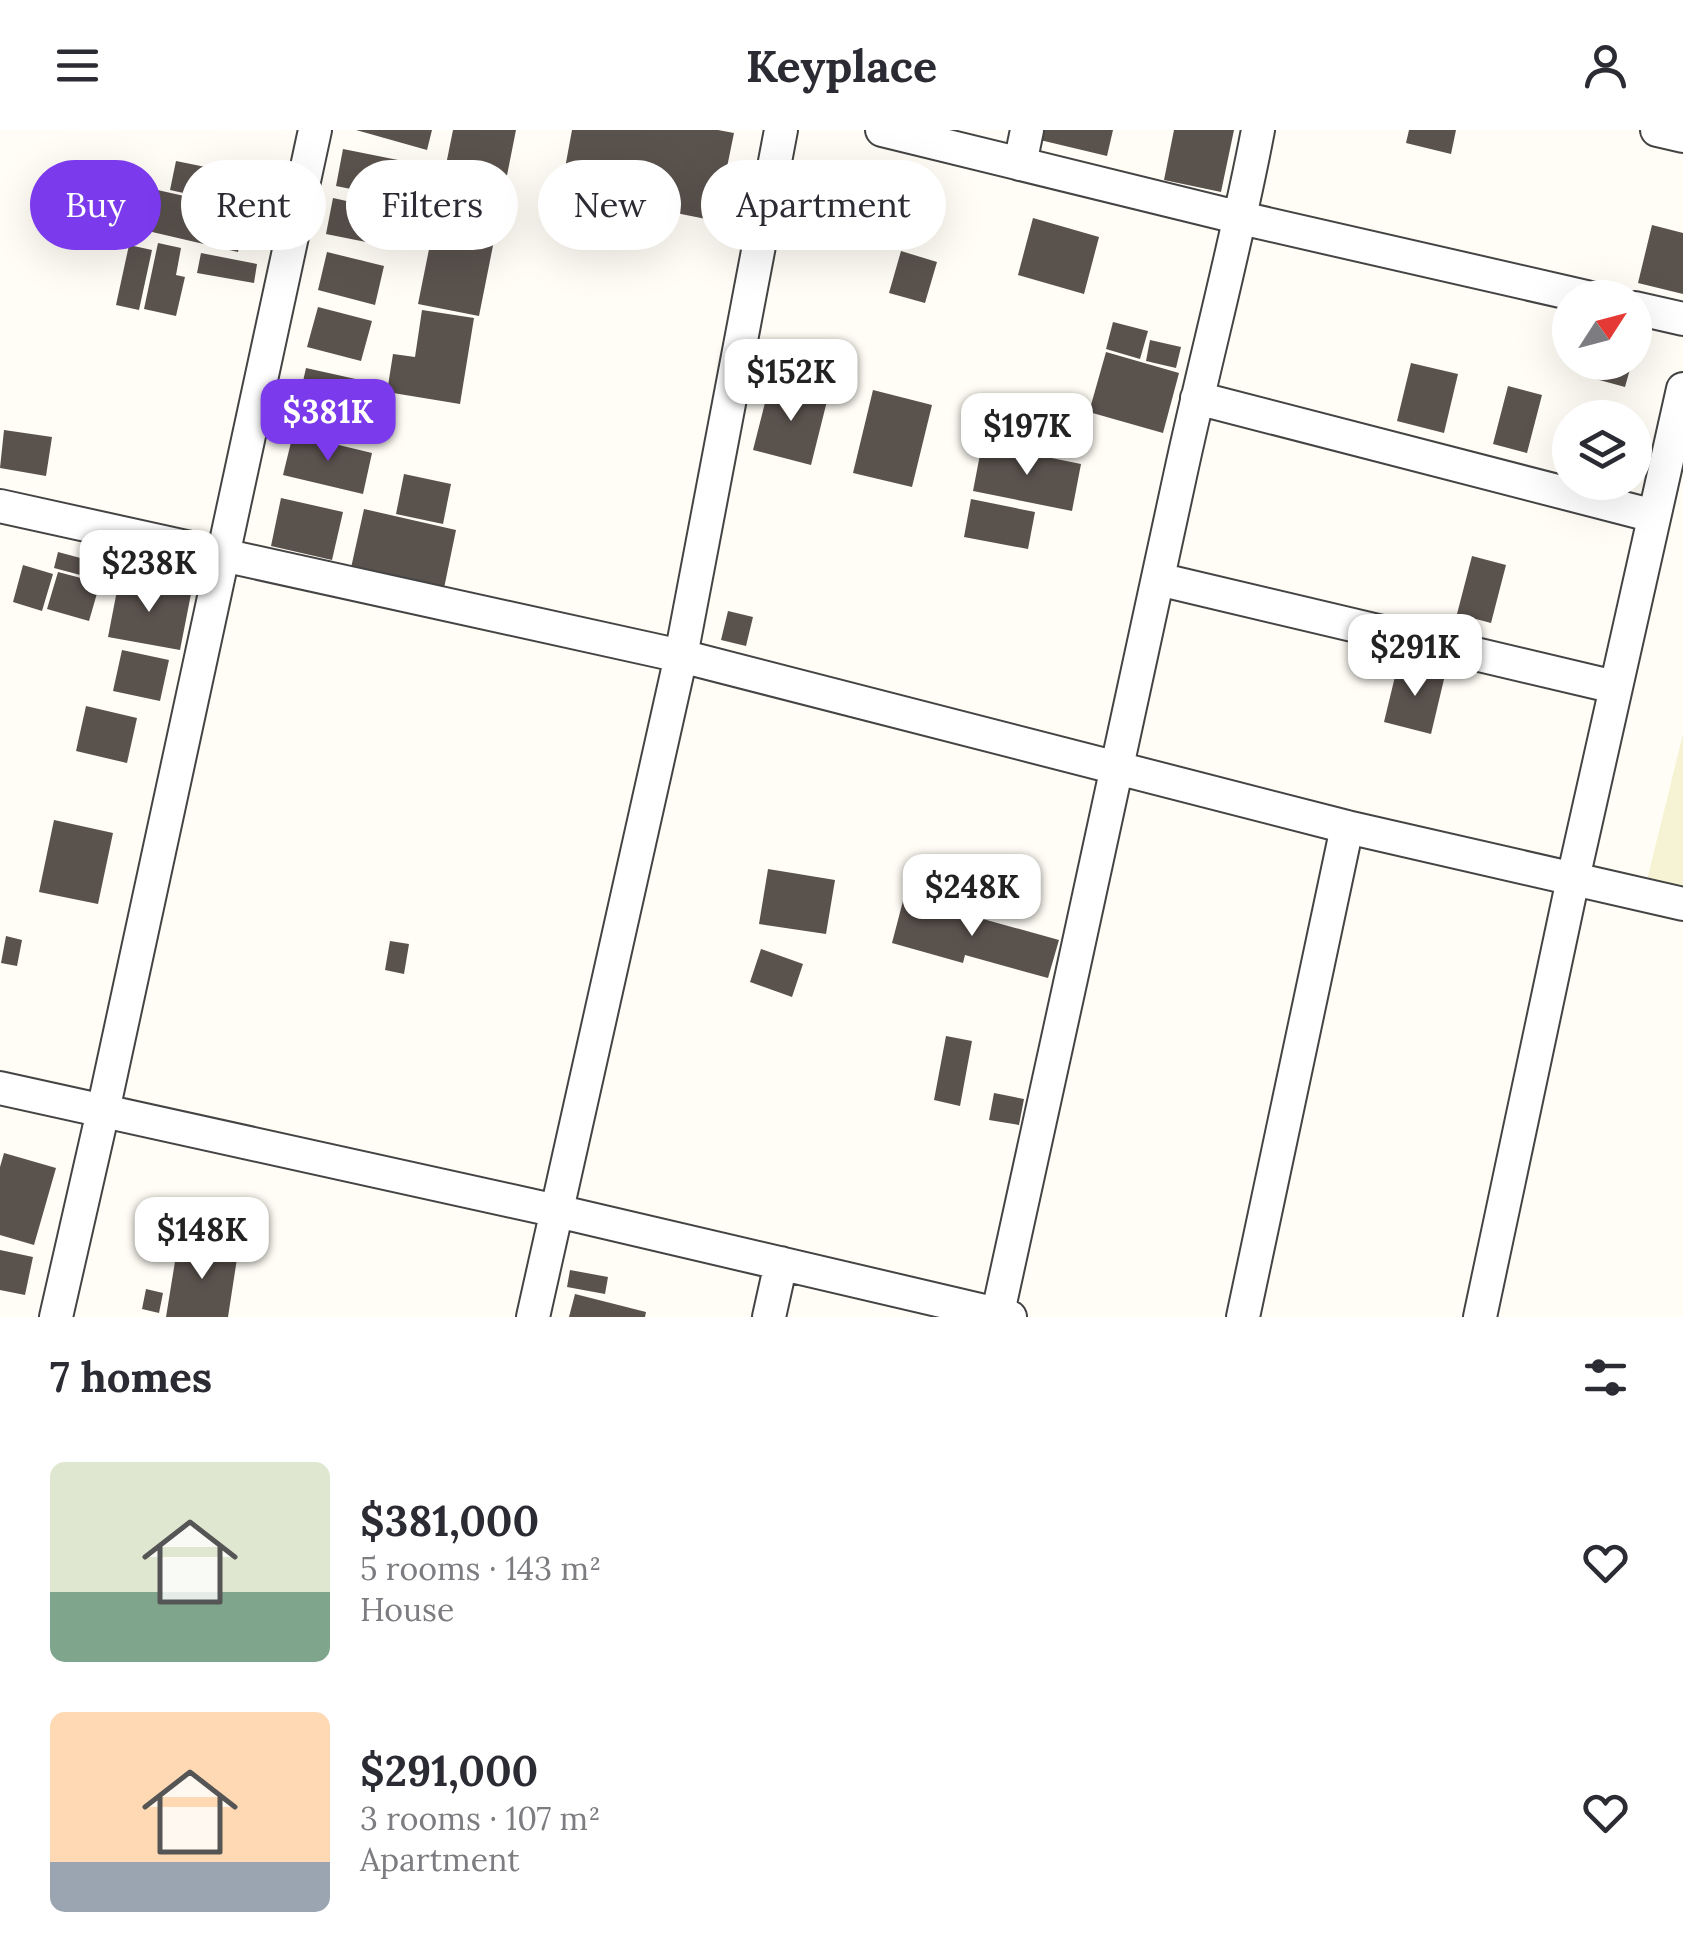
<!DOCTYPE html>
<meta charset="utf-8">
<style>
:root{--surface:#fff;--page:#f7f7f7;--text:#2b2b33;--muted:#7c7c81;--accent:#7c3aed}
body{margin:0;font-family:Lora,serif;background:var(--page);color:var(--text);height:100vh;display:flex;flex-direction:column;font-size:38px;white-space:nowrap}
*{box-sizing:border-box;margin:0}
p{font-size:32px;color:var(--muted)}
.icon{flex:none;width:55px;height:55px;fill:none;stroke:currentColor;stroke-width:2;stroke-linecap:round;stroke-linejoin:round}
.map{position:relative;height:1187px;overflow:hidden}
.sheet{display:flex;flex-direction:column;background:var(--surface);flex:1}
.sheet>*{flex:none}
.hud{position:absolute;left:30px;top:30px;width:1000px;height:90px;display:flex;gap:20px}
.needle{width:65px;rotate:54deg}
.fabs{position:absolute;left:1552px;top:150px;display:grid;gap:20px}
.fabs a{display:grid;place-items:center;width:100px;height:100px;border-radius:50%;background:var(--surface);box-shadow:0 10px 40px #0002;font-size:50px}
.price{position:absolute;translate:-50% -85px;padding:0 22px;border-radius:20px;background:#fff;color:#222;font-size:32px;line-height:65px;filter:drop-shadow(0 2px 5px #0008)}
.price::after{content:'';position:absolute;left:50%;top:60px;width:30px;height:22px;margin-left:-15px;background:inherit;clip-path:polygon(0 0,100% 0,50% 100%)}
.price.selected{background:var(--accent);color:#fff}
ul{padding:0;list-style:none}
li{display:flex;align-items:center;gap:30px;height:250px;padding:0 50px}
li span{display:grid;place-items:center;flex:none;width:280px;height:200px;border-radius:15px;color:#555}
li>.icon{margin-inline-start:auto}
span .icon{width:120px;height:120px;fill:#fffc;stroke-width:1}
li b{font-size:42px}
h2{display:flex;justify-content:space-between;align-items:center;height:120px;padding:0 50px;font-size:42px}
.chip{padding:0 35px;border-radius:45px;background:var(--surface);box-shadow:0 10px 40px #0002;font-size:35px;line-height:90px}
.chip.selected{background:var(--accent);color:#fff}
header{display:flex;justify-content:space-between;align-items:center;height:130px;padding:0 50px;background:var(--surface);font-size:45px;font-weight:800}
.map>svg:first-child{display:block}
.farmland{fill:#f6f3d4}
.building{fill:#5a524d}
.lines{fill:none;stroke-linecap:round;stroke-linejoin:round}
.minor-casing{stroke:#444;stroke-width:36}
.minor{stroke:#fff;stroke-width:32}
</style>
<header><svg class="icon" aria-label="menu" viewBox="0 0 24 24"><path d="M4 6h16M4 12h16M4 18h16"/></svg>Keyplace<svg class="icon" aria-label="person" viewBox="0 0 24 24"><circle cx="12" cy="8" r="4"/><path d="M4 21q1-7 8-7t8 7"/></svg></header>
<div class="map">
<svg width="1683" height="1187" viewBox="0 0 1683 1187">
<rect width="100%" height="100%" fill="#fffdf5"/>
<path class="farmland" d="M1683 604V758L1647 750Z"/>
<path class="building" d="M356 0H432L427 20Z
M453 0H516L479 186 418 174Z
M572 0H718L734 3 716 91 561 60Z
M1042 0H1113L1107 26 1040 10Z
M1174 0H1234L1221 62 1164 50Z
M1409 0H1456L1451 24 1406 13Z
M343 19 398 30 391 67 336 56Z
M176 31 230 42 224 72 170 60Z
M399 47 429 53 425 72 395 66Z
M144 57 247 80 238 122 135 98Z
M333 68 388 80 381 115 326 104Z
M1033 88 1099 107 1084 164 1018 145Z
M1652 95 1683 103V164L1638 153Z
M158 113 181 118 176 145 185 147 176 186 144 179Z
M129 115 152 120 139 180 116 175Z
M901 121 937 132 925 173 889 163Z
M327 122 384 136 375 175 318 160Z
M201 123 257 134 254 153 197 143Z
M318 177 372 191 361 231 307 217Z
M422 180 474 188 460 274 387 262 393 224 415 227Z
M1113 192 1148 201 1140 229 1106 219Z
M1150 210 1181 217 1176 238 1146 231Z
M1106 222 1179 243 1163 303 1089 282Z
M1596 232H1632L1625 257 1592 248Z
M1411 233 1458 244 1444 303 1397 291Z
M306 238 369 252 358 305 294 291Z
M770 253 828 267 811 335 753 320Z
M1508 256 1542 265 1527 323 1493 314Z
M873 260 932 275 912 357 853 343Z
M4 300 52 307 46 346 0 338Z
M293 304 372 323 363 364 283 345Z
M982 314 1081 334 1072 381 973 361Z
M404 344 451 354 443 394 396 384Z
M281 368 343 382 332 430 271 416Z
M971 369 1035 382 1028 419 964 407Z
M364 379 456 400 442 468 349 447Z
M58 422 88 430 84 446 54 438Z
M1472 426 1506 435 1491 493 1457 484Z
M23 435 53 444 42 481 13 472Z
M58 442 100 453 89 491 47 479Z
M119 450 191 464 180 520 108 507Z
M728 481 753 487 746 516 721 510Z
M122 520 169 530 160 571 113 561Z
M1398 534 1445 545 1431 604 1384 592Z
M86 576 137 588 127 633 76 621Z
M54 690 113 703 98 774 39 762Z
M768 739 835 750 826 804 759 794Z
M904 767 1059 810 1048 848 965 825 963 833 892 813Z
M6 806 22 810 17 836 1 833Z
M390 811 409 814 404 844 385 840Z
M761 819 803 834 792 867 750 852Z
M946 906 972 911 960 976 934 970Z
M994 963 1024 969 1019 995 989 990Z
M4 1023 56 1038 34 1115 0 1105V1037Z
M178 1113 238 1122 228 1187H166Z
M0 1120 33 1127 25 1165 0 1160Z
M570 1140 608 1147 605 1164 567 1157Z
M146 1159 163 1163 159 1183 142 1179Z
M575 1164 646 1182 645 1187H569Z"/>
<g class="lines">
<g class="minor-casing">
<path id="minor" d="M882 0 1241 88 1591 168
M1657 0 1683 6
M1020 34 1027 0
M1635 178 1683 189
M1197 268 1654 386
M0 376 681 526 1347 697 1683 774
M1158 449 1615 557
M0 958 557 1081 1010 1187
M56 1187 103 981 315 0
M533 1187 681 526 781 0
M769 1187 781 1133
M997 1187C1059 907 1119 626 1180 346 1205 230 1236 116 1258 0
M1243 1187 1347 697
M1480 1187 1573 749 1683 259"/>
</g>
<use href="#minor" class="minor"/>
</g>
</svg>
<div class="fabs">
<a><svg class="needle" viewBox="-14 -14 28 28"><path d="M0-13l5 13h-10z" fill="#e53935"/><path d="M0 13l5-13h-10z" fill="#7c7c81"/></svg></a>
<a><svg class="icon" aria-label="layers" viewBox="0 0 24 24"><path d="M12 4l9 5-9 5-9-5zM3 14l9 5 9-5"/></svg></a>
</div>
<b class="price" style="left:791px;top:294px">$152K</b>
<b class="price selected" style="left:328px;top:334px">$381K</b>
<b class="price" style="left:1027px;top:348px">$197K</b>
<b class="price" style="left:149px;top:485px">$238K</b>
<b class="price" style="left:1415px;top:569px">$291K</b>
<b class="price" style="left:972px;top:809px">$248K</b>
<b class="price" style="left:202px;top:1152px">$148K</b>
<div class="hud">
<a class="chip selected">Buy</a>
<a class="chip">Rent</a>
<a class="chip">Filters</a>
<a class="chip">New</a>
<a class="chip">Apartment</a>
</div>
</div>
<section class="sheet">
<h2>7 homes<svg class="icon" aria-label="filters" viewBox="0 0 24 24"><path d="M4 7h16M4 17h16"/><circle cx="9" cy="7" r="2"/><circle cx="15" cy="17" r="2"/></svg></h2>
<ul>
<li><span style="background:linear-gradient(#dfe7d0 65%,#7fa58c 0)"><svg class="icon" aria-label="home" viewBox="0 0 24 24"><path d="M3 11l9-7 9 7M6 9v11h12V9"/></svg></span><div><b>$381,000</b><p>5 rooms · 143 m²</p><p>House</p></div><svg class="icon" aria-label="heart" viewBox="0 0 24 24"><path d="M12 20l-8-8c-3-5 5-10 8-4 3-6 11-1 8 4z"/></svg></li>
<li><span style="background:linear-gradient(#ffd9b3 75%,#9aa5b1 0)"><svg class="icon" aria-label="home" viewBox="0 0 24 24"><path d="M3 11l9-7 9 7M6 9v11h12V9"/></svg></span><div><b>$291,000</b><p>3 rooms · 107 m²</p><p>Apartment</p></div><svg class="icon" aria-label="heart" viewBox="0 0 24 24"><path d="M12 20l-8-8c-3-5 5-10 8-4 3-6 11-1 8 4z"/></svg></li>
</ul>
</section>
